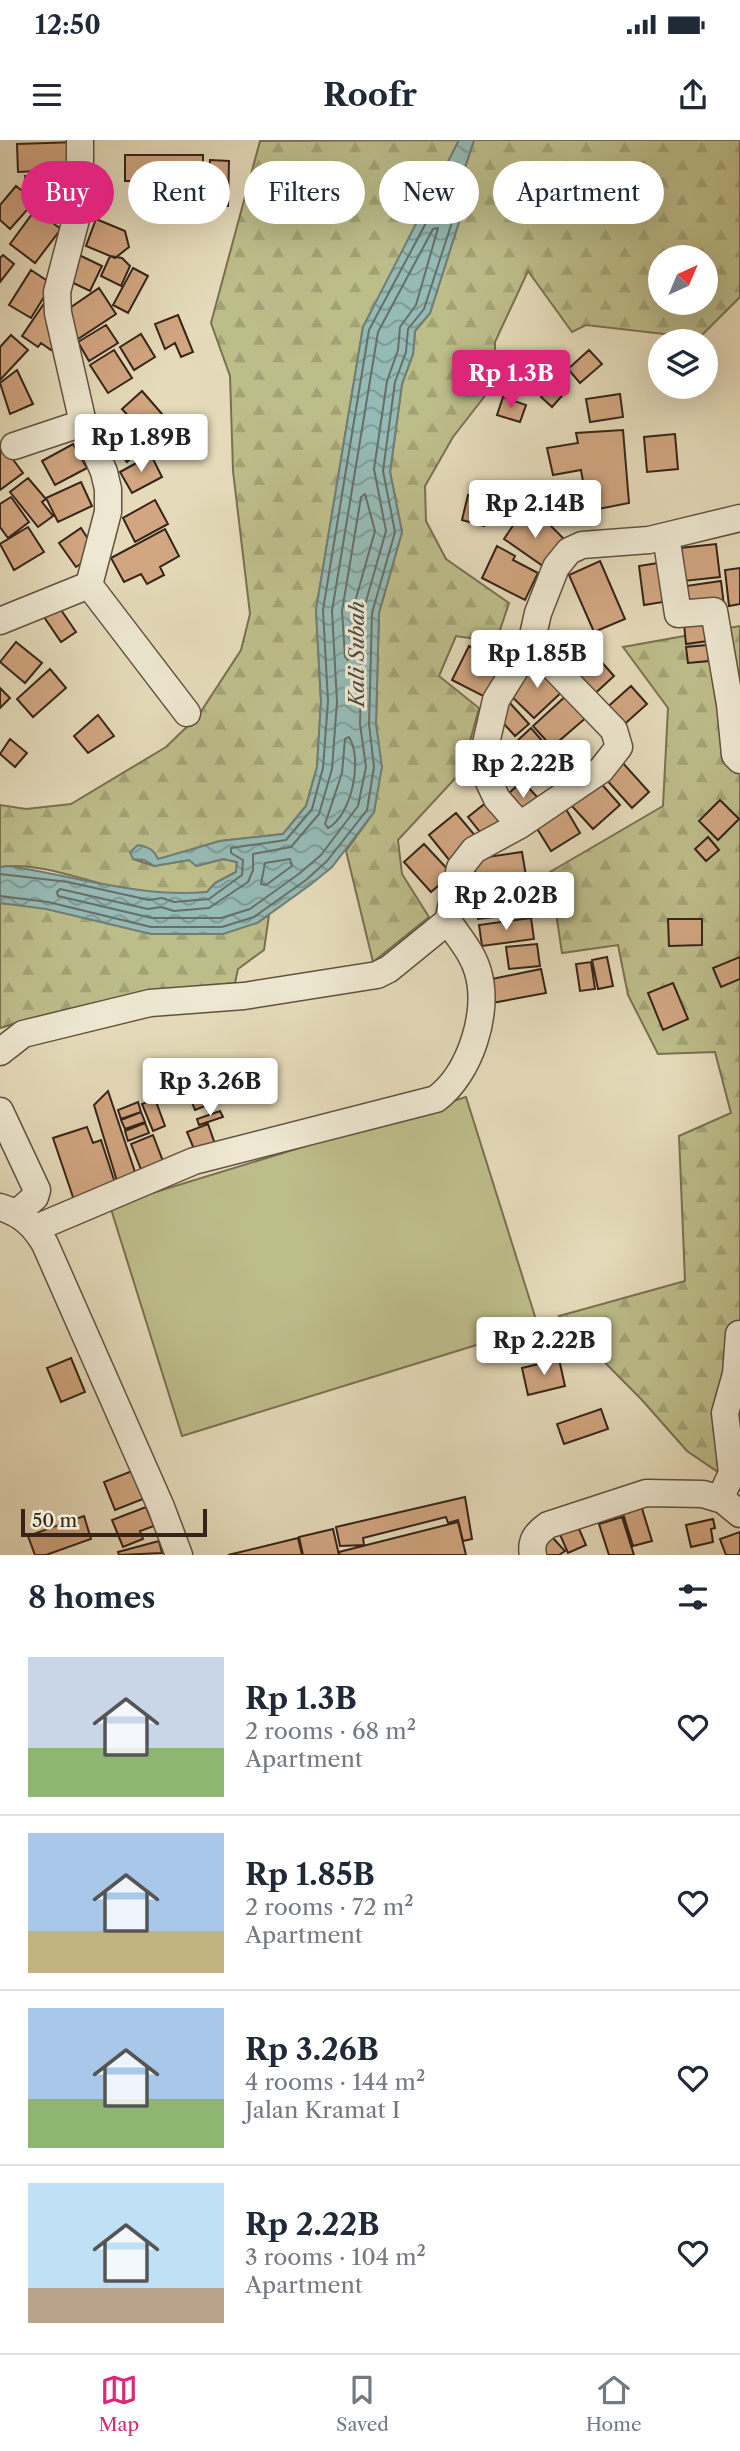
<!DOCTYPE html>
<meta charset="utf-8">
<style>
:root{--surface:#fff;--page:#f6f6f7;--text:#1f2937;--muted:#747a83;--line:#e0e1e3;--accent:#db2777}
body{margin:0;font-family:"Libre Caslon Text",serif;background:var(--page);color:var(--text);height:100vh;display:flex;flex-direction:column;font-size:26px;white-space:nowrap}
*{box-sizing:border-box;margin:0}
p{font-size:23px;color:var(--muted)}
.icon{flex:none;width:38px;height:38px;fill:none;stroke:currentColor;stroke-width:2;stroke-linecap:round;stroke-linejoin:round}
.map{position:relative;height:1415px;overflow:hidden}
.details{display:flex;flex-direction:column;background:var(--surface);flex:1}
.details>*{flex:none}
.banner{position:absolute;left:21px;top:21px;width:698px;height:63px;display:flex;gap:14px}
.needle{width:46px;rotate:44deg}
.buttons{position:absolute;left:648px;top:105px;display:grid;gap:14px}
.buttons a{display:grid;place-items:center;width:70px;height:70px;border-radius:50%;background:var(--surface);box-shadow:0 7px 28px #0002;font-size:35px}
.scale{position:absolute;left:21px;bottom:18px;width:186px;box-sizing:border-box;padding-left:7px;border:4px solid #362418;border-top:0;font-size:19px;line-height:24px;white-space:nowrap;color:#362418;-webkit-text-stroke:5px #eee8d2;paint-order:stroke}
.price{position:absolute;translate:-50% -60px;padding:0 16px;border-radius:7px;background:#fff;color:#222;font-size:23px;line-height:46px;filter:drop-shadow(0 2px 4px #0008)}
.price::after{content:'';position:absolute;left:50%;top:42px;width:21px;height:16px;margin-left:-10px;background:inherit;clip-path:polygon(0 0,100% 0,50% 100%)}
.price.on{background:var(--accent);color:#fff}
ul{padding:0;list-style:none}
li{display:flex;align-items:center;gap:21px;height:175px;padding:0 28px}
li+li{border-top:2px solid var(--line)}
li span{display:grid;place-items:center;flex:none;width:196px;height:140px;border-radius:0px;color:#555}
li>.icon{margin-inline-start:auto}
span .icon{width:84px;height:84px;fill:#fffc;stroke-width:1}
li b{font-size:30px}
h2{display:flex;justify-content:space-between;align-items:center;height:84px;padding:0 28px;font-size:30px}
.tag{padding:0 24px;border-radius:32px;background:var(--surface);box-shadow:0 7px 28px #0002;font-size:24px;line-height:63px}
.tag.on{background:var(--accent);color:#fff}
.status{display:flex;justify-content:space-between;align-items:center;height:49px;padding:0 35px;background:var(--surface);direction:ltr}
.status svg{height:19px;fill:currentColor}
header{display:flex;justify-content:space-between;align-items:center;height:91px;padding:0 28px;background:var(--surface);font-size:32px;font-weight:700}
.dock{display:flex;justify-content:space-around;align-items:center;height:98px;border-top:2px solid var(--line);background:var(--surface);font-size:19px;color:var(--muted)}
.dock a{display:grid;justify-items:center;gap:4px}
.dock .on{color:var(--accent)}
.map>svg:first-child{display:block}
.forest{fill:url(#forest-firs);stroke:#7a7051;stroke-width:2;fill-rule:evenodd}
.park{fill:#bdbd8a;stroke:#7a7051;stroke-width:2}
.water{fill:url(#water-waves);stroke:#707e76;stroke-width:2}
.lines{fill:none;stroke-linecap:round;stroke-linejoin:round}
.shore{stroke:#666f66;stroke-width:2}
.building{fill:#d1a681;stroke:#362418;stroke-width:2}
.minor-casing{stroke:#625240;stroke-width:29}
.minor{stroke:#eee8d2;stroke-width:26}
.labels{text-anchor:middle;stroke-width:6;stroke-linejoin:round;paint-order:stroke}
.water-label{font-size:21px;font-style:italic;fill:#4e4a3f;stroke:#eee8d2}
</style>
<div class="status"><b>12:50</b><svg viewBox="0 0 49 12"><path d="M0 12V9h3v3zM5 12V6h3v6zM10 12V3h3v9zM15 12V0h3v12zM26 1h20v11H26zM47 4h2v5h-2z"/></svg></div>
<header><svg class="icon" aria-label="menu" viewBox="0 0 24 24"><path d="M4 6h16M4 12h16M4 18h16"/></svg>Roofr<svg class="icon" aria-label="share" viewBox="0 0 24 24"><path d="M12 15V3M7 8l5-5 5 5M5 13v7h14v-7"/></svg></header>
<div class="map">
<svg width="740" height="1415" viewBox="0 0 740 1415">
<defs>
<pattern id="forest-firs" width="22" height="20" patternUnits="userSpaceOnUse" patternTransform="scale(1.75)"><rect width="22" height="20" fill="#bdbd8a"/><path d="M5 1l3.5 6h-7zM16 11l3.5 6h-7z" fill="#a3a276"/></pattern>
<pattern id="water-waves" width="16" height="10" patternUnits="userSpaceOnUse" patternTransform="scale(1.75)"><rect width="16" height="10" fill="#96bab5"/><path d="M0 5q4-4 8 0t8 0" fill="none" stroke="#7b9792"/></pattern>
</defs>
<rect width="100%" height="100%" fill="#e5dbba"/>
<filter id="stains"><feTurbulence type="fractalNoise" baseFrequency=".00286" numOctaves="4"/><feColorMatrix values="0 0 0 0 .2 0 0 0 0 .09 0 0 0 0 .02 0 0 0 .5 -.17"/></filter>
<radialGradient id="worn" r=".72"><stop offset=".6" stop-color="#630" stop-opacity="0"/><stop offset="1" stop-color="#630" stop-opacity=".3"/></radialGradient>
<path class="forest" d="M459 0 432 57 363 187 316 470 321 561 317 627 306 666 283 694 220 701 158 720 133 719 154 726 189 720 197 726 223 719 237 722 236 732 215 743 207 752C178 755 150 755 122 749 86 741 36 721 0 727V665L26 669 71 664 166 607 198 576 241 510 250 474 233 331 230 236 211 183 260 1Z
M474 0H740V157L699 198 586 185 572 192 528 131 495 202V243L453 297 425 346 426 381 446 419 509 463 496 502 456 496 439 536 479 568 462 631 398 700 402 734 429 777 373 822 346 711 374 672 381 627 376 584 379 473 402 392 390 332 402 244 413 214 415 191 430 173 460 79 456 55ZM660 117H705V163H660Z
M740 486V1347L687 1311 642 1260 559 1176 685 1141 679 996 731 973 715 912 658 914 628 855 618 805 562 813 550 732 663 666 668 568 623 507Z
M0 763 257 783 269 775 264 810 238 829 235 843C155 849 77 864 0 888Z"/>
<path class="park" d="M466 957 538 1186 182 1296 110 1066Z"/>
<path class="water" d="M459 0H474L456 55 460 79 430 173 415 191 413 214 402 244 390 332 402 392 379 473 376 584 382 627 374 672 332 727 310 745 257 783 223 794H151L46 769 0 763V727L8 726C75 736 140 758 207 752L215 743 236 732 237 722 223 719 196 726 189 720 154 726 144 720 133 719 130 712 138 705C149 707 154 710 158 719L220 701 283 694 306 666 317 627 321 561 316 470 363 187Z"/>
<g class="lines">
<path class="shore" d="M438 88 416 165 400 187 398 210 387 241 374 329 386 391 363 472 360 584 366 627 358 666 321 715 300 733 250 769 221 778H152L58 756 57 752 60 749 148 769 161 767 174 771 209 768 248 742 253 730V714L291 707 319 674 332 629 337 562 332 471 378 192 433 89Z
M365 354 375 391 353 469 352 517 348 520 345 517 342 471 361 357Z
M349 597C363 619 352 675 328 688L325 684 342 633 345 599Z
M290 719 292 726 266 745 261 744 265 723Z
M0 734 68 742 149 760 162 758 174 762 209 759 242 735 243 720 231 713V708L286 700 312 669 323 628 328 561 323 470 369 190 443 51 448 50 453 79 424 169 408 189 406 212 395 242 383 331 395 392 372 473 369 584 374 627 367 670 327 721 306 740 254 777 222 787H151L48 762 0 756"/>
</g>
<path class="building" d="M77 2 78 29 18 32 17 4Z
M125 15H203V44H173V75H141V41H125Z
M210 20 229 21 228 66 203 65 204 38H209Z
M25 36H74V54L27 52Z
M16 46 35 61 10 89 0 80V65Z
M35 70 61 89 35 123 10 104Z
M96 79 125 91 129 107 115 118 86 106Z
M3 115 14 124 0 142V118Z
M79 115 102 126 90 151 67 140Z
M110 116 122 118 130 126 121 146 101 136Z
M133 128 148 136 128 173 113 165Z
M31 130 52 144 31 178 9 165Z
M99 148 116 174 78 199 61 174Z
M45 162 61 195 51 210 41 203 38 207 22 196Z
M178 175 193 212 181 217 175 203 165 209 155 184Z
M106 185 118 203 89 221 78 202Z
M141 194 155 217 134 230 120 207Z
M11 195 28 210 0 240V207Z
M114 210 132 238 108 253 90 225Z
M589 210 602 224 580 243 568 229Z
M17 230 33 264 10 274 0 243Z
M557 239 568 249 552 267 541 257Z
M142 251 169 282 149 299 122 269Z
M620 254 623 277 590 282 586 259Z
M503 257 526 265 520 282 497 275Z
M122 288 140 310 127 322 108 299Z
M623 290 629 363 588 371 581 330 553 335 547 308 578 303 576 293Z
M675 294 678 329 647 332 644 297Z
M73 304 87 328 55 345 42 321Z
M3 306 23 333 0 350V309Z
M151 315 162 337 132 353 120 332Z
M28 338 46 359 42 362 53 376 38 387 10 352Z
M81 342 92 366 58 382 46 358Z
M468 355 491 360 484 386 462 380Z
M11 357 29 382 8 398 0 387V364Z
M155 360 168 384 135 402 123 378Z
M542 377 563 398 543 426 504 399 518 378 533 387Z
M28 387 44 412 14 430 0 404Z
M81 388 97 413 76 427 59 403Z
M165 389 179 416 160 427 164 435 147 444 141 434 124 442 111 418Z
M716 404 720 437 684 441 680 408Z
M497 406 515 416 513 420 538 433 525 460 482 438Z
M600 421 625 479 594 492 569 435Z
M658 423 663 462 644 465 639 426Z
M740 428V464L729 466 725 430Z
M721 441 724 466 689 471 686 446Z
M57 464 76 492 61 502 42 474Z
M706 482 708 501 686 504 684 484Z
M16 502 42 523 25 543 0 522Z
M707 505 709 521 688 523 686 507Z
M469 506 506 525 489 559 452 540Z
M598 518 614 536 589 559 572 541Z
M537 519 565 549 534 578 510 555Z
M50 529 66 548 33 577 17 559Z
M631 546 647 564 619 589 603 571Z
M0 548 10 558 0 568Z
M568 554 588 576 552 607 533 586Z
M509 562 529 584 515 596 495 574Z
M98 575 114 596 88 613 74 596Z
M531 588 551 611 537 623 517 601Z
M10 599 27 613 15 627 0 614Z
M558 607 578 627 560 643 542 622Z
M621 621 649 652 632 668 604 637Z
M598 640 620 665 593 689 571 665Z
M522 641 542 662 523 679 504 658Z
M720 660 739 679 718 700 699 681Z
M487 662 503 682 484 697 468 677Z
M563 664 580 693 551 711 533 682Z
M456 673 478 699 450 721 429 695Z
M708 697 719 710 706 721 695 709Z
M424 704 452 734 431 752 404 722Z
M522 712 527 742 478 749 473 719Z
M525 746 528 773 478 779 474 752Z
M531 778 534 799 482 806 479 785Z
M668 779H702V805L669 806Z
M537 804 540 826 509 829 506 807Z
M607 817 613 846 598 849 592 820Z
M740 817V839L721 847 713 828Z
M591 822 595 849 580 851 576 824Z
M541 829 546 853 492 863 487 840Z
M673 843 688 879 663 890 648 853Z
M208 940 212 950 192 958 188 948Z
M108 951 136 1035 117 1041 94 965Z
M211 952 215 962 195 970 191 960Z
M155 959 165 986 153 991 142 964Z
M138 962 141 972 121 979 118 970Z
M220 971 223 977 199 985 197 979Z
M141 972 145 982 125 989 121 980Z
M145 983 149 993 128 1001 125 991Z
M208 984 216 1007 196 1014 187 992Z
M87 987 93 1003 101 1000 117 1049 75 1063 53 998Z
M153 995 164 1024 142 1032 131 1004Z
M71 1218 85 1252 61 1262 47 1228Z
M559 1219 565 1246 528 1255 522 1228Z
M601 1269 608 1289 564 1304 557 1284Z
M132 1331 143 1359 115 1370 104 1342Z
M465 1357 472 1399 463 1401 458 1380 448 1383 446 1377 363 1398 364 1405 340 1406 336 1387Z
M640 1362 652 1401 633 1406 621 1367Z
M146 1367 154 1386 140 1391 143 1399 123 1407 112 1380Z
M84 1376 91 1399 46 1415H35L28 1396Z
M622 1377 634 1415H609L599 1384Z
M713 1379 715 1388 711 1389 713 1402 691 1407 686 1385Z
M458 1382 466 1415H340L339 1412Z
M576 1382 586 1405 568 1413 558 1390Z
M333 1389 339 1415H303L299 1397Z
M740 1392V1415H726L720 1399Z
M552 1397 565 1411 559 1415H540L537 1412Z
M298 1398 302 1415H228Z
M159 1401 162 1413 119 1415 118 1412Z"/>
<g class="lines">
<g class="minor-casing">
<path id="minor" d="M80 0V64L57 152 58 173 83 283 104 332 108 349V372L89 445 187 573
M14 306 83 283
M666 396 678 474 714 471 730 564 735 615 740 620
M0 481 89 445
M520 685 497 659 481 625 496 560 531 504 538 473 556 427 569 411 582 405 649 400 740 378
M0 912 23 894 150 863 244 856 377 835 389 829 448 781 460 728 474 710 520 685 601 630 619 607 614 590 531 504
M0 971 37 1050 35 1057 17 1073
M0 1067C22 1074 34 1085 45 1104L161 1367 179 1415
M36 1088 194 1021 436 959C470 934 490 872 478 832 473 813 459 798 448 781
M720 1359 732 1333 725 1273 736 1234 739 1194
M533 1415C530 1400 537 1393 548 1385L646 1353 703 1354 723 1360 740 1374"/>
</g>
<use href="#minor" class="minor"/>
</g>
<g class="labels">
<g class="water-label">
<text transform="translate(357 514) rotate(-90)" y="7">Kali Subah</text>
</g>
</g>
<rect width="100%" height="100%" filter="url(#stains)"/>
<rect width="100%" height="100%" fill="url(#worn)"/>
</svg>
<div class="buttons">
<a><svg class="needle" viewBox="-14 -14 28 28"><path d="M0-13l5 13h-10z" fill="#e53935"/><path d="M0 13l5-13h-10z" fill="#747a83"/></svg></a>
<a><svg class="icon" aria-label="layers" viewBox="0 0 24 24"><path d="M12 4l9 5-9 5-9-5zM3 14l9 5 9-5"/></svg></a>
</div>
<div class="scale">50 m</div>
<b class="price on" style="left:511px;top:270px">Rp 1.3B</b>
<b class="price" style="left:141px;top:334px">Rp 1.89B</b>
<b class="price" style="left:535px;top:400px">Rp 2.14B</b>
<b class="price" style="left:537px;top:550px">Rp 1.85B</b>
<b class="price" style="left:523px;top:660px">Rp 2.22B</b>
<b class="price" style="left:506px;top:792px">Rp 2.02B</b>
<b class="price" style="left:210px;top:978px">Rp 3.26B</b>
<b class="price" style="left:544px;top:1237px">Rp 2.22B</b>
<div class="banner">
<a class="tag on">Buy</a>
<a class="tag">Rent</a>
<a class="tag">Filters</a>
<a class="tag">New</a>
<a class="tag">Apartment</a>
</div>
</div>
<section class="details">
<h2>8 homes<svg class="icon" aria-label="filters" viewBox="0 0 24 24"><path d="M4 7h16M4 17h16"/><circle cx="9" cy="7" r="2"/><circle cx="15" cy="17" r="2"/></svg></h2>
<ul>
<li><span style="background:linear-gradient(#c9d6e8 65%,#8fb573 0)"><svg class="icon" aria-label="home" viewBox="0 0 24 24"><path d="M3 11l9-7 9 7M6 9v11h12V9"/></svg></span><div><b>Rp 1.3B</b><p>2 rooms · 68 m²</p><p>Apartment</p></div><svg class="icon" aria-label="heart" viewBox="0 0 24 24"><path d="M12 20l-8-8c-3-5 5-10 8-4 3-6 11-1 8 4z"/></svg></li>
<li><span style="background:linear-gradient(#a9c7e8 70%,#c2b280 0)"><svg class="icon" aria-label="home" viewBox="0 0 24 24"><path d="M3 11l9-7 9 7M6 9v11h12V9"/></svg></span><div><b>Rp 1.85B</b><p>2 rooms · 72 m²</p><p>Apartment</p></div><svg class="icon" aria-label="heart" viewBox="0 0 24 24"><path d="M12 20l-8-8c-3-5 5-10 8-4 3-6 11-1 8 4z"/></svg></li>
<li><span style="background:linear-gradient(#a9c7e8 65%,#8fb573 0)"><svg class="icon" aria-label="home" viewBox="0 0 24 24"><path d="M3 11l9-7 9 7M6 9v11h12V9"/></svg></span><div><b>Rp 3.26B</b><p>4 rooms · 144 m²</p><p>Jalan Kramat I</p></div><svg class="icon" aria-label="heart" viewBox="0 0 24 24"><path d="M12 20l-8-8c-3-5 5-10 8-4 3-6 11-1 8 4z"/></svg></li>
<li><span style="background:linear-gradient(#bfe0f5 75%,#b9a48a 0)"><svg class="icon" aria-label="home" viewBox="0 0 24 24"><path d="M3 11l9-7 9 7M6 9v11h12V9"/></svg></span><div><b>Rp 2.22B</b><p>3 rooms · 104 m²</p><p>Apartment</p></div><svg class="icon" aria-label="heart" viewBox="0 0 24 24"><path d="M12 20l-8-8c-3-5 5-10 8-4 3-6 11-1 8 4z"/></svg></li>
</ul>
</section>
<nav class="dock">
<a class="on"><svg class="icon" aria-label="map" viewBox="0 0 24 24"><path d="M3 6l6-2 6 2 6-2v14l-6 2-6-2-6 2zM9 4v14M15 6v14"/></svg>Map</a>
<a><svg class="icon" aria-label="saved" viewBox="0 0 24 24"><path d="M7 4h10v16l-5-4-5 4z"/></svg>Saved</a>
<a><svg class="icon" aria-label="home" viewBox="0 0 24 24"><path d="M3 11l9-7 9 7M6 9v11h12V9"/></svg>Home</a>
</nav>
